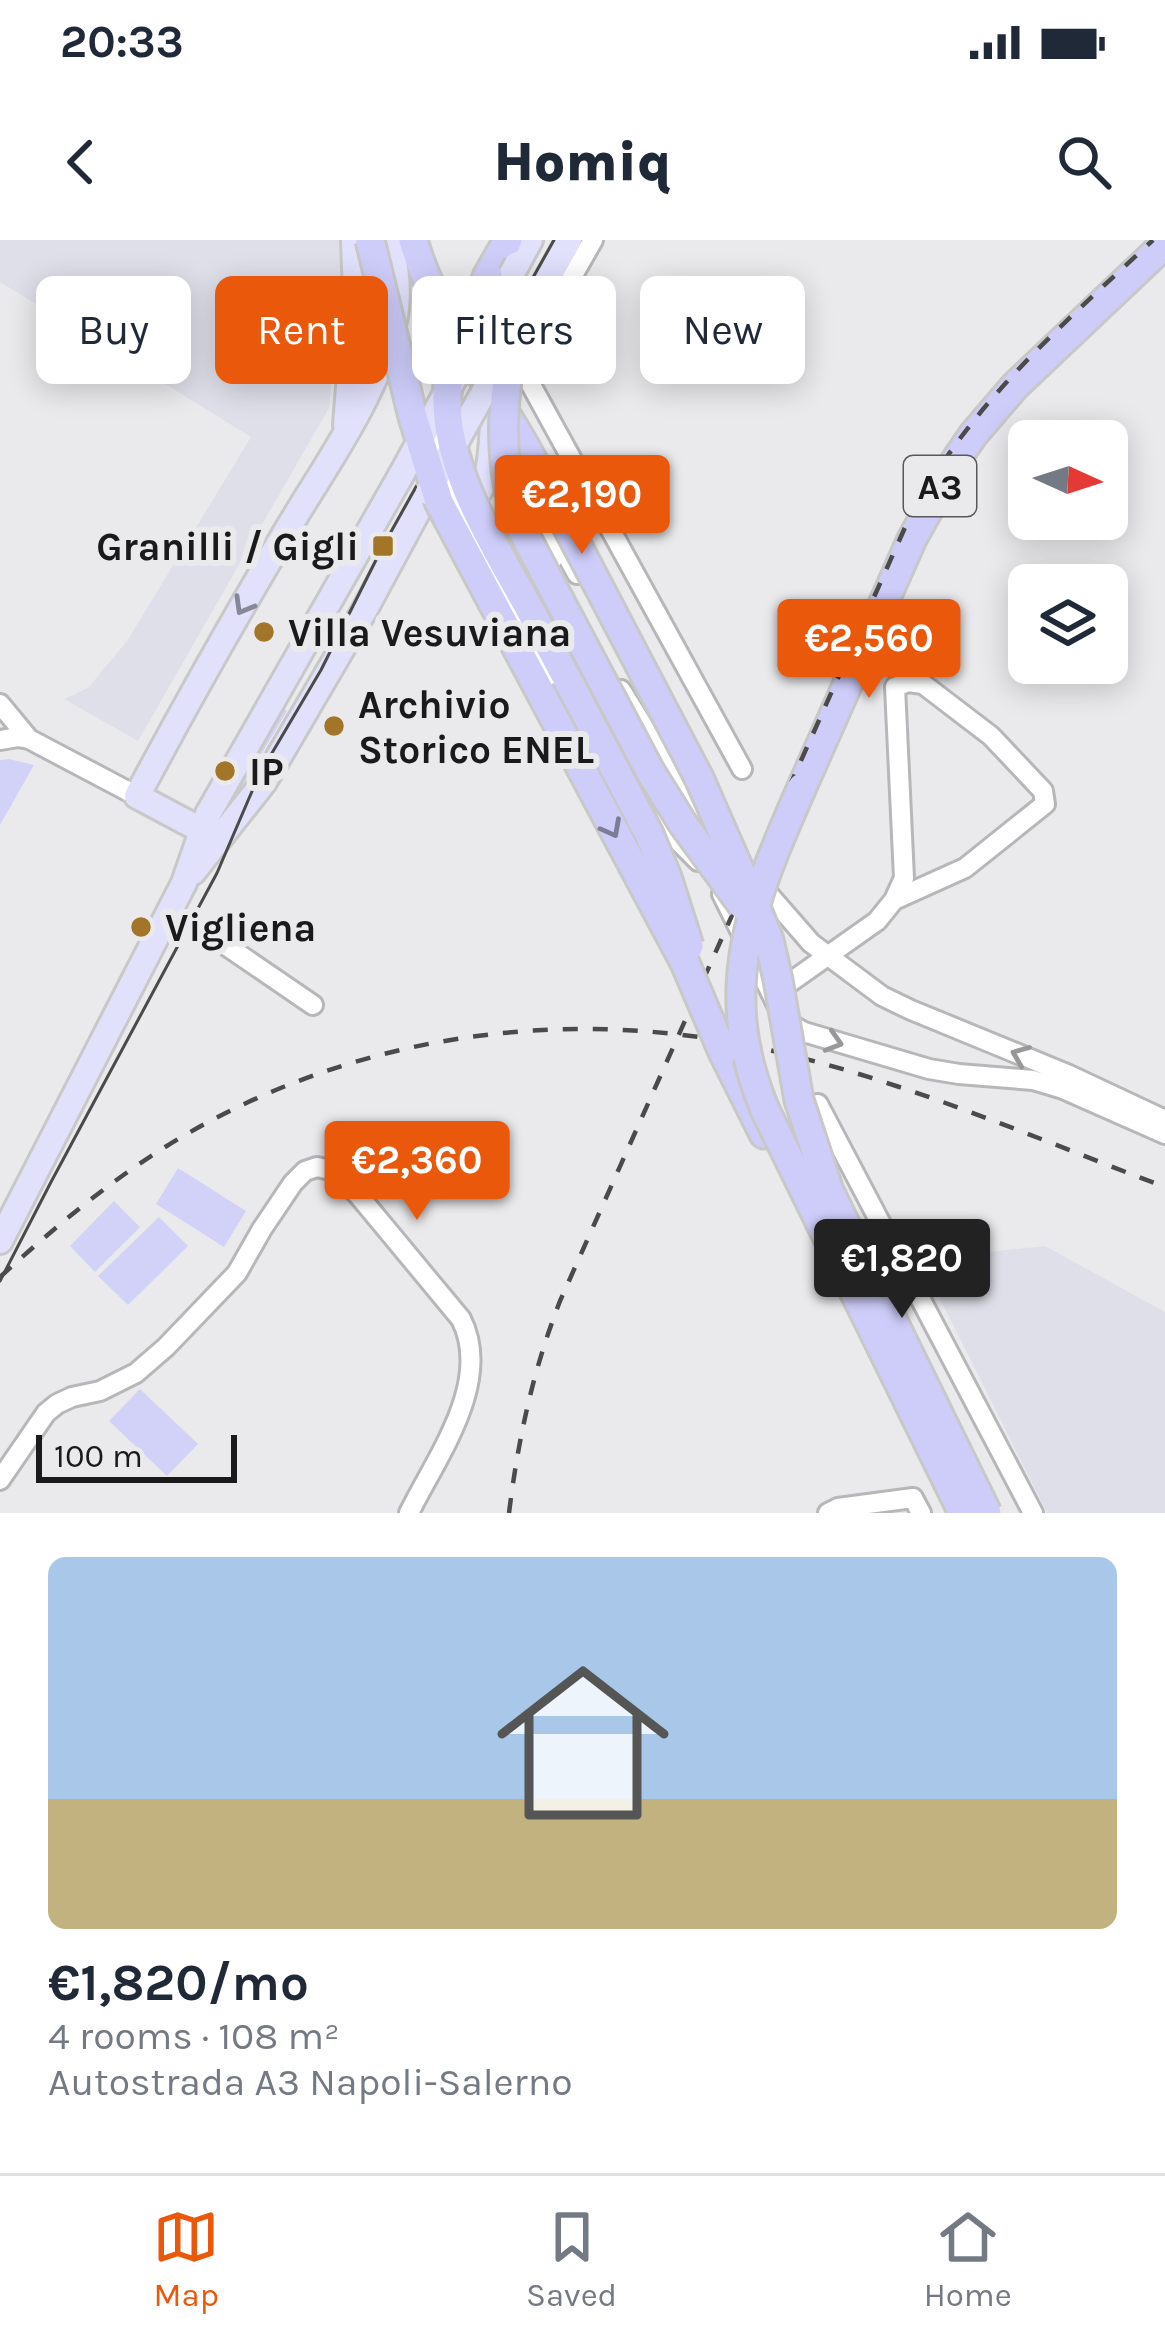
<!DOCTYPE html>
<meta charset="utf-8">
<style>
:root{--surface:#fff;--page:#f6f6f7;--text:#1f2937;--muted:#747a83;--line:#e0e1e3;--accent:#ea580c}
body{margin:0;font-family:Karla,sans-serif;background:var(--page);color:var(--text);height:100vh;display:flex;flex-direction:column;font-size:45px;white-space:nowrap}
*{box-sizing:border-box;margin:0}
p{font-size:39px;color:var(--muted)}
.icon{flex:none;width:66px;height:66px;fill:none;stroke:currentColor;stroke-width:2;stroke-linecap:round;stroke-linejoin:round}
.map{position:relative;height:1273px;overflow:hidden}
.details{display:flex;flex-direction:column;background:var(--surface);flex:1}
.details>*{flex:none}
.banner{position:absolute;left:36px;top:36px;width:1095px;height:108px;display:flex;gap:24px}
.needle{width:78px;rotate:93deg}
.fabs{position:absolute;left:1008px;top:180px;display:grid;gap:24px}
.fabs a{display:grid;place-items:center;width:120px;height:120px;border-radius:18px;background:var(--surface);box-shadow:0 6px 30px #0003;font-size:60px}
.scale{position:absolute;left:36px;bottom:30px;width:201px;box-sizing:border-box;padding-left:12px;border:6px solid #1a1a1b;border-top:0;font-size:33px;line-height:42px;white-space:nowrap;color:#1a1a1b;-webkit-text-stroke:9px #eaeaed;paint-order:stroke}
.price{position:absolute;translate:-50% -102px;padding:0 27px;border-radius:12px;background:var(--accent);color:#fff;font-size:39px;line-height:78px;filter:drop-shadow(0 3px 6px #0008)}
.price::after{content:'';position:absolute;left:50%;top:72px;width:36px;height:27px;margin-left:-18px;background:inherit;clip-path:polygon(0 0,100% 0,50% 100%)}
.price.selected{background:#222;color:#fff}
ul{padding:0;list-style:none}
li{display:grid;align-content:center;gap:24px;height:636px;padding:0 48px}
li+li{border-top:3px solid var(--line)}
li span{display:grid;place-items:center;height:372px;border-radius:18px;color:#555}
li>.icon{margin-inline-start:auto}
span .icon{width:216px;height:216px;fill:#fffc;stroke-width:1}
li b{font-size:51px}
.tag{padding:0 42px;border-radius:18px;background:var(--surface);box-shadow:0 6px 30px #0003;font-size:42px;line-height:108px}
.tag.selected{background:var(--accent);color:#fff}
.status{display:flex;justify-content:space-between;align-items:center;height:84px;padding:0 60px;background:var(--surface);direction:ltr}
.status svg{height:33px;fill:currentColor}
header{display:flex;justify-content:space-between;align-items:center;height:156px;padding:0 48px;background:var(--surface);font-size:54px;font-weight:800}
.dock{display:flex;justify-content:space-around;align-items:center;height:168px;border-top:3px solid var(--line);background:var(--surface);font-size:33px;color:var(--muted)}
.dock a{display:grid;justify-items:center;gap:6px}
.dock .selected{color:var(--accent)}
.map>svg:first-child{display:block}
.built{fill:#dfdfe9}
.green{fill:#d2d1f7}
.lines{fill:none;stroke-linecap:round;stroke-linejoin:round}
.minor-casing{stroke:#b7b7ba;stroke-width:24}
.major-casing{stroke:#c8c8c8;stroke-width:30}
.highway-casing{stroke:#c8c8c8;stroke-width:33}
.minor{stroke:#fff;stroke-width:18}
.major{stroke:#e2e1fc;stroke-width:24}
.highway{stroke:#cecdfa;stroke-width:27}
.tram{stroke:#4a4a4b;stroke-width:3}
.rail{stroke:#4a4a4b;stroke-width:4.5;stroke-dasharray:15 15;stroke-linecap:butt}
.minor-bridge-casing{stroke:#b7b7ba;stroke-width:24;stroke-linecap:butt}
.major-bridge-casing{stroke:#c8c8c8;stroke-width:30;stroke-linecap:butt}
.highway-bridge-casing{stroke:#c8c8c8;stroke-width:33;stroke-linecap:butt}
.minor-bridge{stroke:#fff;stroke-width:18}
.major-bridge{stroke:#e2e1fc;stroke-width:24}
.highway-bridge{stroke:#cecdfa;stroke-width:27}
.oneway{stroke:#888797}
.oneway2{stroke:#7d7c96}
.oneway3{stroke:#989898}
.poi-dot{fill:#a37528;stroke:#eaeaed;stroke-width:4.5}
.labels{text-anchor:middle;stroke-width:12;stroke-linejoin:round;paint-order:stroke}
.shield{fill:#eaeaed;stroke:#58585a;stroke-width:3}
.shield-label{font-size:36px;font-weight:bold;fill:#1a1a1b}
.poi-label{font-size:39px;font-weight:bold;fill:#1a1a1b;stroke:#eaeaed;text-anchor:start}
</style>
<div class="status"><b>20:33</b><svg viewBox="0 0 49 12"><path d="M0 12V9h3v3zM5 12V6h3v6zM10 12V3h3v9zM15 12V0h3v12zM26 1h20v11H26zM47 4h2v5h-2z"/></svg></div>
<header><svg class="icon" aria-label="back" viewBox="0 0 24 24"><path d="M15 5l-7 7 7 7"/></svg>Homiq<svg class="icon" aria-label="search" viewBox="0 0 24 24"><circle cx="10" cy="10" r="6"/><path d="M15 15l6 6"/></svg></header>
<div class="map">
<svg width="1165" height="1273" viewBox="0 0 1165 1273">
<rect width="100%" height="100%" fill="#eaeaed"/>
<path class="built" d="M0 0H346L329 168 138 501 64 459 88 448 127 401 251 197 0 42Z
M1045 1006 1165 1072V1273H1047L920 1019Z"/>
<path class="green" d="M281 467 287 471 245 542 237 563 222 573Z
M9 519 34 525 0 585V520Z
M178 928 246 971 224 1007 156 964Z
M114 961 140 987 95 1032 70 1006Z
M159 977 188 1006 128 1065 98 1036Z
M140 1149 198 1204 167 1236 109 1181Z"/>
<g class="lines">
<g class="minor-casing">
<path id="minor" d="M593 0 527 116 524 127 525 134 742 529
M527 236 541 268 577 334
M520 252 553 319
M621 450 684 552 712 586
M0 464 29 499 137 556
M0 500 18 497 29 499
M641 564 698 621
M756 640 811 703 882 756 911 770 1067 834 1165 880
M722 654 780 771 792 785 804 792 929 829 959 834 1033 840 1063 849 1165 894
M169 672 218 700 313 765
M775 753 877 681 894 660 904 638 895 447 908 442 923 444 991 496 1043 551 1045 564 965 628 894 660
M818 864 1033 1273
M0 1240 46 1173 57 1164 72 1157 100 1151 136 1133 166 1107 237 1033 262 989 293 943 305 931 317 927 335 931 359 956 461 1079C493 1142 437 1216 409 1273
M828 1273 838 1268 913 1258 921 1273"/>
</g>
<g class="major-casing">
<path id="major" d="M517 24 530 0
M513 100 569 0
M346 185 356 57 354 0
M463 270C492 245 491 218 493 182
M201 590 137 556C186 464 237 374 290 285 329 220 376 156 394 81 400 55 396 26 390 0
M193 632 264 542 364 371 428 252
M0 1001 184 643 208 574 400 237"/>
</g>
<g class="highway-casing">
<path id="highway" d="M413 0C436 82 497 150 535 225
M488 35 508 0
M802 547 912 299 956 220 973 195 1015 146 1165 4
M723 812 764 894"/>
</g>
<use href="#minor" class="minor"/>
<use href="#major" class="major"/>
<use href="#highway" class="highway"/>
<path class="tram" d="M0 1041 51 942 217 633 259 535 321 430 383 306 554 0"/>
<path class="rail" d="M0 1037C56 986 114 937 180 898 354 795 563 765 760 808 899 838 1032 897 1165 947
M509 1273C518 1200 533 1130 560 1061L907 283C967 166 1059 88 1153 0"/>
<g class="minor-bridge-casing">
<path id="minor-bridge" d="M437 177 442 223 451 253 550 435"/>
</g>
<g class="major-bridge-casing">
<path id="major-bridge" d="M400 237 517 24
M428 252 509 107"/>
</g>
<g class="highway-bridge-casing">
<path id="highway-bridge" d="M370 0 413 177 439 262 685 723 723 812
M488 35C473 76 449 110 447 156 445 235 501 315 537 383 575 453 612 524 649 594L667 637 689 706
M513 100C502 161 497 222 518 282L650 531 683 584 743 666
M535 225 699 538 757 670 769 700 778 740 799 860 829 951 987 1273
M802 547C752 661 714 748 765 870L963 1273"/>
</g>
<use href="#minor-bridge" class="minor-bridge"/>
<use href="#major-bridge" class="major-bridge"/>
<use href="#highway-bridge" class="highway-bridge"/>
</g>
<defs><path id="oneway-chevron" d="M-2-3.5L2.5 0L-2 3.5" fill="none" stroke-width="1.6" stroke-linecap="round" stroke-linejoin="round" transform="scale(3)"/></defs>
<use class="oneway" href="#oneway-chevron" transform="translate(243 366) rotate(120)"/>
<use class="oneway2" href="#oneway-chevron" transform="translate(612 589) rotate(62)"/>
<g class="oneway3">
<use href="#oneway-chevron" transform="translate(834 802) rotate(17)"/>
<use href="#oneway-chevron" transform="translate(1020 815) rotate(-158)"/>
</g>
<g class="poi-dot">
<rect x="371" y="294" width="24" height="24" rx="6"/>
<circle cx="264" cy="392" r="12"/>
<circle cx="334" cy="486" r="12"/>
<circle cx="225" cy="531" r="12"/>
<circle cx="141" cy="687" r="12"/>
</g>
<g class="labels">
<rect class="shield" x="904" y="216" width="72" height="60" rx="9"/>
<g class="shield-label">
<text x="940" y="259">A3</text>
</g>
<g class="poi-label">
<text x="359" y="320" text-anchor="end">Granilli / Gigli</text>
<text x="288" y="406">Villa Vesuviana</text>
<text x="358" y="478">Archivio<tspan x="358" dy="45">Storico ENEL</tspan></text>
<text x="249" y="545">IP</text>
<text x="165" y="701">Vigliena</text>
</g>
</g>
</svg>
<div class="fabs">
<a><svg class="needle" viewBox="-14 -14 28 28"><path d="M0-13l5 13h-10z" fill="#e53935"/><path d="M0 13l5-13h-10z" fill="#747a83"/></svg></a>
<a><svg class="icon" aria-label="layers" viewBox="0 0 24 24"><path d="M12 4l9 5-9 5-9-5zM3 14l9 5 9-5"/></svg></a>
</div>
<div class="scale">100 m</div>
<b class="price" style="left:582px;top:317px">€2,190</b>
<b class="price" style="left:869px;top:461px">€2,560</b>
<b class="price" style="left:417px;top:983px">€2,360</b>
<b class="price selected" style="left:902px;top:1081px">€1,820</b>
<div class="banner">
<a class="tag">Buy</a>
<a class="tag selected">Rent</a>
<a class="tag">Filters</a>
<a class="tag">New</a>
</div>
</div>
<section class="details">
<ul>
<li><span style="background:linear-gradient(#a9c7e8 65%,#c2b280 0)"><svg class="icon" aria-label="home" viewBox="0 0 24 24"><path d="M3 11l9-7 9 7M6 9v11h12V9"/></svg></span><div><b>€1,820/mo</b><p>4 rooms · 108 m²</p><p>Autostrada A3 Napoli-Salerno</p></div></li>
</ul>
</section>
<nav class="dock">
<a class="selected"><svg class="icon" aria-label="map" viewBox="0 0 24 24"><path d="M3 6l6-2 6 2 6-2v14l-6 2-6-2-6 2zM9 4v14M15 6v14"/></svg>Map</a>
<a><svg class="icon" aria-label="saved" viewBox="0 0 24 24"><path d="M7 4h10v16l-5-4-5 4z"/></svg>Saved</a>
<a><svg class="icon" aria-label="home" viewBox="0 0 24 24"><path d="M3 11l9-7 9 7M6 9v11h12V9"/></svg>Home</a>
</nav>
